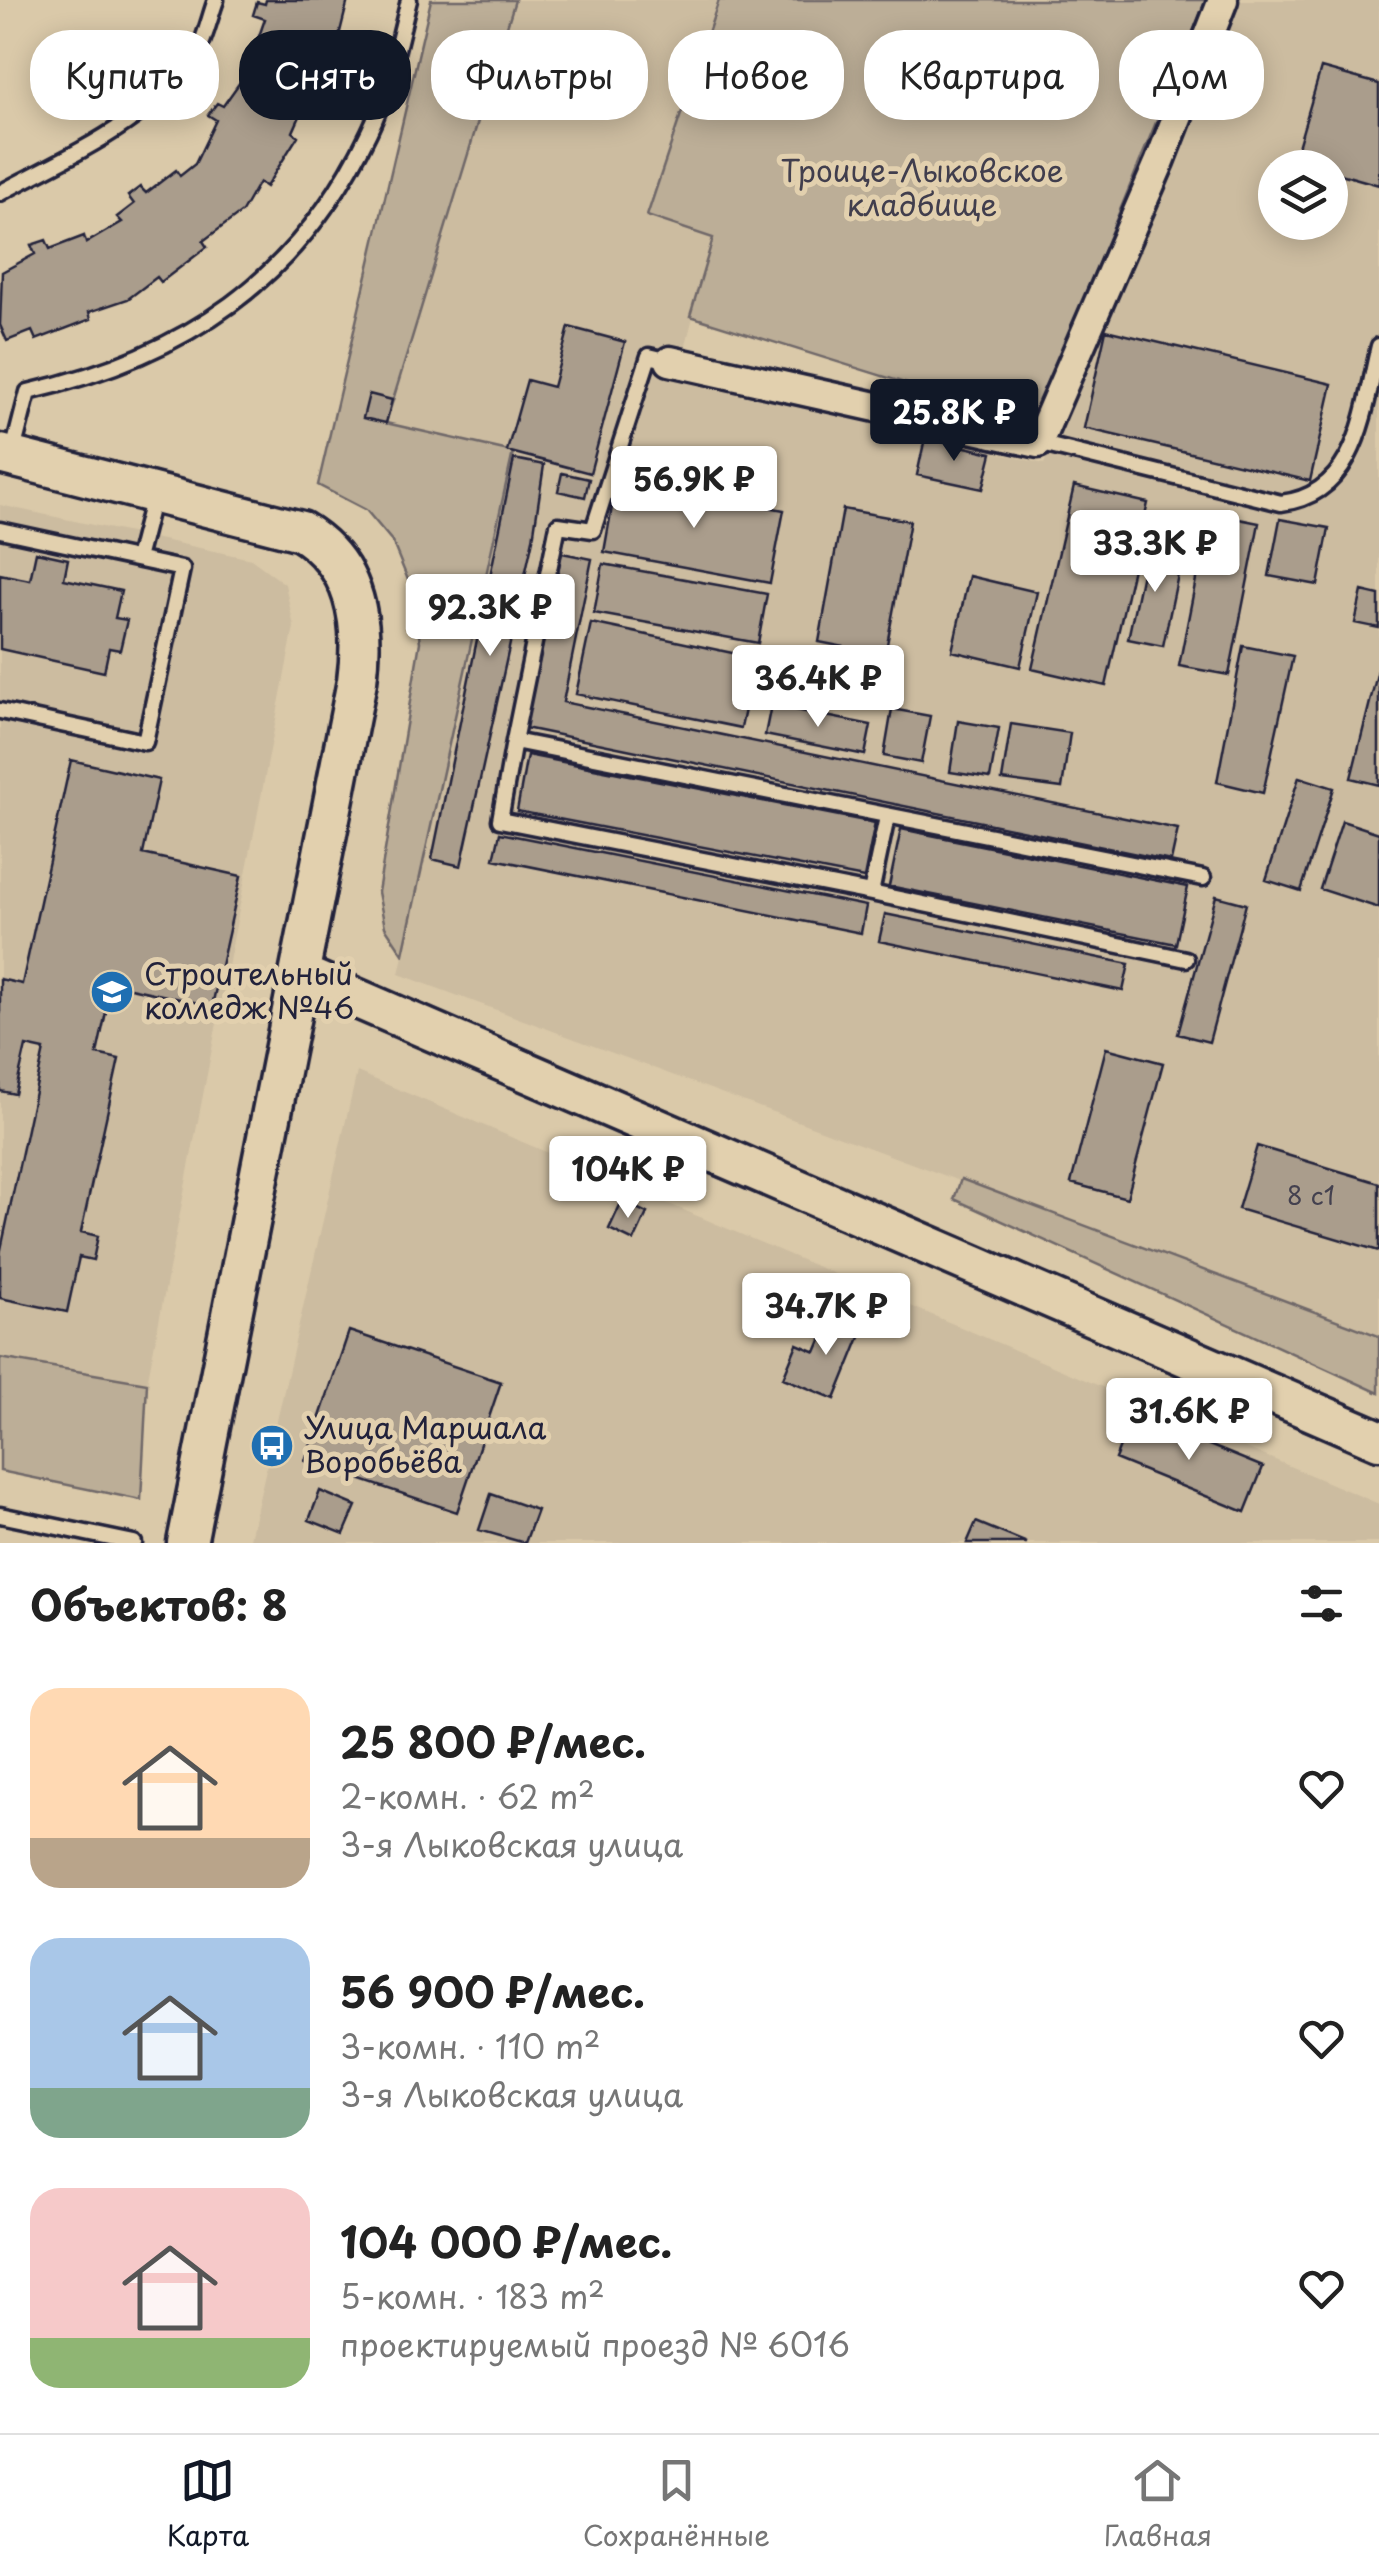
<!DOCTYPE html>
<html lang="ru">
<meta charset="utf-8">
<style>
:root{--surface:#fff;--page:#f2f2f2;--text:#222;--muted:#767676;--line:#e0e0e0;--accent:#111827}
body{margin:0;font-family:"Playpen Sans",sans-serif;background:var(--page);color:var(--text);height:100vh;display:flex;flex-direction:column;font-size:38px;white-space:nowrap}
*{box-sizing:border-box;margin:0}
p{font-size:32px;color:var(--muted)}
.icon{flex:none;width:55px;height:55px;fill:none;stroke:currentColor;stroke-width:2;stroke-linecap:round;stroke-linejoin:round}
.map{position:relative;height:1543px;overflow:hidden}
.sheet{display:flex;flex-direction:column;background:var(--surface);flex:1}
.sheet>*{flex:none}
.banner{position:absolute;left:30px;top:30px;width:1320px;height:90px;display:flex;gap:20px}
.fabs{position:absolute;left:1258px;top:150px;display:grid;gap:20px}
.fabs a{display:grid;place-items:center;width:90px;height:90px;border-radius:50%;background:var(--surface);box-shadow:0 5px 25px #0003;font-size:50px}
.price{position:absolute;translate:-50% -85px;padding:0 22px;border-radius:10px;background:#fff;color:#222;font-size:32px;line-height:65px;filter:drop-shadow(0 2px 5px #0008)}
.price::after{content:'';position:absolute;left:50%;top:60px;width:30px;height:22px;margin-left:-15px;background:inherit;clip-path:polygon(0 0,100% 0,50% 100%)}
.price.current{background:var(--accent);color:#fff}
ul{padding:0;list-style:none}
li{display:flex;align-items:center;gap:30px;height:250px;padding:0 30px}
li span{display:grid;place-items:center;flex:none;width:280px;height:200px;border-radius:30px;color:#555}
li>.icon{margin-inline-start:auto}
span .icon{width:120px;height:120px;fill:#fffc;stroke-width:1}
li b{font-size:42px}
h2{display:flex;justify-content:space-between;align-items:center;height:120px;padding:0 30px;font-size:42px}
.tag{padding:0 35px;border-radius:40px;background:var(--surface);box-shadow:0 5px 25px #0003;font-size:35px;line-height:90px}
.tag.current{background:var(--accent);color:#fff}
.tabs{display:flex;justify-content:space-around;align-items:center;height:140px;border-top:2px solid var(--line);background:var(--surface);font-size:28px;color:var(--muted)}
.tabs a{display:grid;justify-items:center;gap:5px}
.tabs .current{color:var(--accent)}
.map>svg:first-child{display:block}
.built{fill:#ccbca0;fill-rule:evenodd}
.green{fill:#bcae97;stroke:#6f6869;stroke-width:2.5}
.building{fill:#aa9d8c;stroke:#22223b;stroke-width:2.5}
.lines{fill:none;stroke-linecap:round;stroke-linejoin:round}
.lane-casing{stroke:#22223b;stroke-width:21}
.street-casing{stroke:#22223b;stroke-width:35}
.secondary-casing{stroke:#22223b;stroke-width:45}
.lane{stroke:#e2d0ae;stroke-width:14}
.street{stroke:#e2d0ae;stroke-width:28}
.secondary{stroke:#e2d0ae;stroke-width:38}
.labels{text-anchor:middle;stroke-width:10;stroke-linejoin:round;paint-order:stroke}
.number-label{font-size:25px;fill:#44414f}
.park-label{font-size:30px;fill:#413e4d;stroke:#e2d0ae}
.poi-label{font-size:30px;fill:#22223b;stroke:#e2d0ae;text-anchor:start}
</style>
<div class="map">
<svg width="1379" height="1543" viewBox="0 0 1379 1543">
<rect width="100%" height="100%" fill="#dac9a9"/>
<filter id="ink" filterUnits="userSpaceOnUse"><feTurbulence type="fractalNoise" baseFrequency=".01" numOctaves="2"/><feDisplacementMap in="SourceGraphic" scale="20" xChannelSelector="R" yChannelSelector="G"/><feConvolveMatrix kernelMatrix="1 2 1 2 8 2 1 2 1" color-interpolation-filters="sRGB"/></filter>
<g filter="url(#ink)">
<path class="built" d="M515 0H719L647 216 713 238 678 376 1044 464 1239 0H1379V1336L399 974 513 453 386 423ZM1275 168H1330V222H1275Z
M0 505 251 559 285 584 294 627 147 1383 0 1358Z
M357 1072 1379 1504V1543H249Z"/>
<path class="green" d="M431 0H515L386 423 513 452 403 954 385 927 378 892 420 642 413 592 392 541 366 510 318 485Z
M719 0H1206L1033 423 690 316 713 238 647 216Z
M961 1179 1379 1336V1393L954 1199Z
M0 1358 147 1383 141 1500 0 1471Z"/>
<path class="building" d="M266 0H348L332 64 324 62 293 132 298 136 266 187 259 182 242 212 203 241 207 247 161 282 157 277 128 299 89 312 91 319 36 340 32 331 7 341 0 325 2 272 35 254 31 245 46 240 50 249 84 236 86 243 122 222 117 217 134 204 128 196 140 187 146 193 176 170 180 176 195 164 216 120 208 115 217 103 223 106 245 75 251 79 265 43 258 39 265 19 253 15 257 2 265 4Z
M1321 68 1379 84V185L1330 171V168L1294 161Z
M569 327 625 342 590 473 507 451 527 380 553 387Z
M1106 330 1332 384 1310 481 1084 428Z
M369 394 392 400 386 423 363 418Z
M925 438 992 453 983 489 917 475Z
M514 459 544 465 533 539 461 866 432 859Z
M562 473 589 479 585 497 558 491Z
M617 479 784 510 770 583 604 552Z
M1074 486 1148 503 1106 686 1032 669Z
M843 509 910 521 885 655 819 642Z
M1209 513 1259 523 1229 675 1179 666Z
M1280 519 1329 528 1318 585 1269 576Z
M1148 544 1183 551 1163 646 1128 639Z
M36 552 68 559 64 579 121 591 115 618 127 620 120 650 109 648 104 672 0 649V574L30 580Z
M562 553 592 559 563 702 1178 829 1171 861 525 728Z
M603 564 767 594 758 643 594 613Z
M969 576 1037 592 1020 667 952 651Z
M1362 591 1379 595V628L1355 623Z
M591 623 756 658 741 728 576 694Z
M1243 646 1293 656 1263 793 1217 782Z
M1379 666V785L1351 778Z
M771 705 871 725 865 755 765 735Z
M892 709 930 716 921 763 884 756Z
M958 721 999 728 990 778 950 772Z
M1011 724 1070 733 1062 788 1002 780Z
M527 755 875 823 864 878 517 811Z
M71 760 159 780 143 854 241 876 212 1006 112 984 97 1054 119 1059 81 1232 98 1236 93 1260 79 1257 67 1312 0 1298V1254L44 1050 26 1046 15 1094 0 1091V979L22 984Z
M1299 777 1334 788 1301 891 1266 880Z
M1342 821 1379 833V908L1320 889Z
M901 829 1188 887 1176 944 889 886Z
M500 833 866 906 861 933 494 859Z
M1216 896 1246 904 1209 1042 1178 1034Z
M885 914 1129 964 1123 991 879 941Z
M1106 1048 1163 1063 1127 1198 1071 1183Z
M1257 1146 1379 1183V1251L1238 1209Z
M622 1201 647 1213 634 1241 609 1229Z
M793 1281 811 1289 800 1315 782 1308Z
M833 1312 865 1325 835 1399 783 1378 797 1344 816 1352Z
M349 1331 501 1382 457 1512 305 1461Z
M1133 1414 1263 1467 1245 1512 1115 1459Z
M320 1491 356 1506 344 1534 309 1520Z
M491 1494 537 1510 525 1543 479 1530Z
M976 1522 1027 1543H967Z"/>
<g class="lines">
<g class="lane-casing">
<path id="lane" d="M0 193C70 155 154 121 198 51 206 36 210 16 216 0
M670 361 649 356 593 530 558 525 514 741 1203 878
M1038 443 1281 503C1359 494 1364 408 1379 346
M12 455 28 392C185 356 298 281 369 132 389 91 398 44 409 0
M0 530 182 569 145 742 0 711
M137 559 153 497
M514 741 500 820 871 893
M887 817 871 893 1186 959
M0 1515 134 1543"/>
</g>
<g class="street-casing">
<path id="street" d="M670 361 1038 443 1160 161 1223 0"/>
</g>
<g class="secondary-casing">
<path id="secondary" d="M0 454 301 531C356 564 365 622 357 681L187 1543
M300 974 1379 1440"/>
</g>
<use href="#lane" class="lane"/>
<use href="#street" class="street"/>
<use href="#secondary" class="secondary"/>
</g>
</g>
<defs>
<g id="university-disc" transform="scale(2.25)"><circle r="9.5" fill="#1f6fb2" stroke="#e2d0ae"/><path d="M0-5L7-2L0 1L-7-2ZM-4 1L0 2.5L4 1V4Q0 6-4 4Z" fill="#fff"/></g>
<g id="bus-disc" transform="scale(2.25)"><circle r="9.5" fill="#1f6fb2" stroke="#e2d0ae"/><path d="M-5-6H5V4H4V6H2V4H-2V6H-4V4H-5ZM-3.5-4V0h7V-4ZM-3.5 1.2v1.5H-2V1.2ZM2 1.2v1.5H3.5V1.2Z" fill="#fff"/></g>
</defs>
<g fill-rule="evenodd">
<use href="#university-disc" x="112" y="992"/>
<use href="#bus-disc" x="272" y="1446"/>
</g>
<g class="labels">
<g class="number-label">
<text x="1311" y="1205">8 с1</text>
</g>
<g class="park-label">
<text x="922" y="182">Троице-Лыковское<tspan x="922" dy="34">кладбище</tspan></text>
</g>
<g class="poi-label">
<text x="144" y="985">Строительный<tspan x="144" dy="34">колледж №46</tspan></text>
<text x="304" y="1439">Улица Маршала<tspan x="304" dy="34">Воробьёва</tspan></text>
</g>
</g>
</svg>
<div class="fabs">
<a><svg class="icon" aria-label="layers" viewBox="0 0 24 24"><path d="M12 4l9 5-9 5-9-5zM3 14l9 5 9-5"/></svg></a>
</div>
<b class="price current" style="left:954px;top:464px">25.8K ₽</b>
<b class="price" style="left:694px;top:531px">56.9K ₽</b>
<b class="price" style="left:1155px;top:595px">33.3K ₽</b>
<b class="price" style="left:490px;top:659px">92.3K ₽</b>
<b class="price" style="left:818px;top:730px">36.4K ₽</b>
<b class="price" style="left:628px;top:1221px">104K ₽</b>
<b class="price" style="left:826px;top:1358px">34.7K ₽</b>
<b class="price" style="left:1189px;top:1463px">31.6K ₽</b>
<div class="banner">
<a class="tag">Купить</a>
<a class="tag current">Снять</a>
<a class="tag">Фильтры</a>
<a class="tag">Новое</a>
<a class="tag">Квартира</a>
<a class="tag">Дом</a>
</div>
</div>
<section class="sheet">
<h2>Объектов: 8<svg class="icon" aria-label="filters" viewBox="0 0 24 24"><path d="M4 7h16M4 17h16"/><circle cx="9" cy="7" r="2"/><circle cx="15" cy="17" r="2"/></svg></h2>
<ul>
<li><span style="background:linear-gradient(#ffd9b3 75%,#b9a48a 0)"><svg class="icon" aria-label="home" viewBox="0 0 24 24"><path d="M3 11l9-7 9 7M6 9v11h12V9"/></svg></span><div><b>25 800 ₽/мес.</b><p>2-комн. · 62 m²</p><p>3-я Лыковская улица</p></div><svg class="icon" aria-label="heart" viewBox="0 0 24 24"><path d="M12 20l-8-8c-3-5 5-10 8-4 3-6 11-1 8 4z"/></svg></li>
<li><span style="background:linear-gradient(#a9c7e8 75%,#7fa58c 0)"><svg class="icon" aria-label="home" viewBox="0 0 24 24"><path d="M3 11l9-7 9 7M6 9v11h12V9"/></svg></span><div><b>56 900 ₽/мес.</b><p>3-комн. · 110 m²</p><p>3-я Лыковская улица</p></div><svg class="icon" aria-label="heart" viewBox="0 0 24 24"><path d="M12 20l-8-8c-3-5 5-10 8-4 3-6 11-1 8 4z"/></svg></li>
<li><span style="background:linear-gradient(#f6c9c9 75%,#8fb573 0)"><svg class="icon" aria-label="home" viewBox="0 0 24 24"><path d="M3 11l9-7 9 7M6 9v11h12V9"/></svg></span><div><b>104 000 ₽/мес.</b><p>5-комн. · 183 m²</p><p>проектируемый проезд № 6016</p></div><svg class="icon" aria-label="heart" viewBox="0 0 24 24"><path d="M12 20l-8-8c-3-5 5-10 8-4 3-6 11-1 8 4z"/></svg></li>
</ul>
</section>
<nav class="tabs">
<a class="current"><svg class="icon" aria-label="map" viewBox="0 0 24 24"><path d="M3 6l6-2 6 2 6-2v14l-6 2-6-2-6 2zM9 4v14M15 6v14"/></svg>Карта</a>
<a><svg class="icon" aria-label="saved" viewBox="0 0 24 24"><path d="M7 4h10v16l-5-4-5 4z"/></svg>Сохранённые</a>
<a><svg class="icon" aria-label="home" viewBox="0 0 24 24"><path d="M3 11l9-7 9 7M6 9v11h12V9"/></svg>Главная</a>
</nav>
